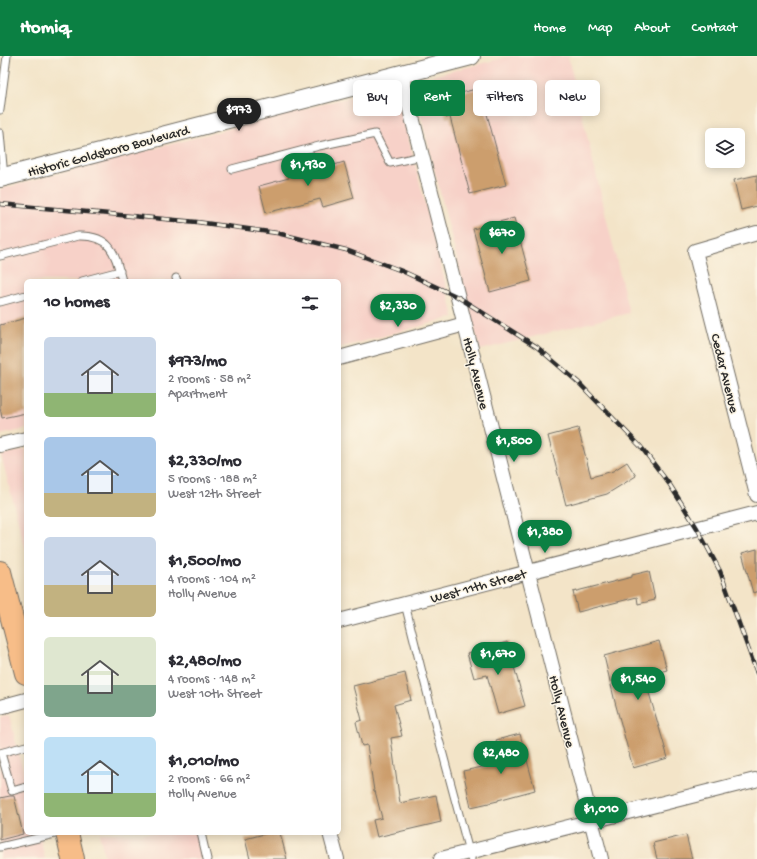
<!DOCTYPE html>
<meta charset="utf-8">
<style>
:root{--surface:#fff;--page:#f2f2f3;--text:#2b2b33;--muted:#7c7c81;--accent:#0b8043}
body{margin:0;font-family:"Gochi Hand",sans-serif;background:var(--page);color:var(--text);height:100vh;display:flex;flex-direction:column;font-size:15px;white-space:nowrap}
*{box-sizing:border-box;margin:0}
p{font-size:13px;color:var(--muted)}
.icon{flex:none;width:22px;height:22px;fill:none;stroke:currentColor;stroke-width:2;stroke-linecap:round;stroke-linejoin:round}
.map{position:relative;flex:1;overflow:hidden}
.sheet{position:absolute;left:24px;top:223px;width:317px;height:556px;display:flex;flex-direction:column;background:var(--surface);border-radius:6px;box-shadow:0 2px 10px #0003}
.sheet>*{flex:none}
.top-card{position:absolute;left:353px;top:24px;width:344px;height:36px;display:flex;gap:8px}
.buttons{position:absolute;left:705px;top:72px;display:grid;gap:8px}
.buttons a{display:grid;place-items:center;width:40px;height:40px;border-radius:6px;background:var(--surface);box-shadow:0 2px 10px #0003;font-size:20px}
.price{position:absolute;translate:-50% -34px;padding:0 9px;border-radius:14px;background:var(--accent);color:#fff;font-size:13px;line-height:26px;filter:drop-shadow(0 1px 2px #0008)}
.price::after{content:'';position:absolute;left:50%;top:24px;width:12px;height:9px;margin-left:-6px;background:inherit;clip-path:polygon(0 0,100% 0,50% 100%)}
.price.selected{background:#222;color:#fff}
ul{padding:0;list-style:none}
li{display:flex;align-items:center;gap:12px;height:100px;padding:0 20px}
li span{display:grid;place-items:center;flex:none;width:112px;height:80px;border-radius:6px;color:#555}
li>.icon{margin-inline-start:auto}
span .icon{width:48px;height:48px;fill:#fffc;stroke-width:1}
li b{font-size:17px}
h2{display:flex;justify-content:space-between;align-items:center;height:48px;padding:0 20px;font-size:17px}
.chip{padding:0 14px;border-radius:6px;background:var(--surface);box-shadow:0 2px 10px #0003;font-size:14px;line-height:36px}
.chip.selected{background:var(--accent);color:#fff}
header{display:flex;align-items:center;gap:24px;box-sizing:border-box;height:56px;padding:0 20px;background:var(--accent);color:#fff}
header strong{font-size:19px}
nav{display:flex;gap:22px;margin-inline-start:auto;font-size:14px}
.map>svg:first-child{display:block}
.built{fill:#f7d1c8}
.building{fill:#cc9e6d}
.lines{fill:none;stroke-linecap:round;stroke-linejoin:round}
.service-casing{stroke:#716c62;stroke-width:9}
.minor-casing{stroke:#716c62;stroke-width:16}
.tertiary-casing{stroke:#716c62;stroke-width:20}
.primary-casing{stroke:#716c62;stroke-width:24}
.service{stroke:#fff;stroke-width:7}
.minor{stroke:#fff;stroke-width:14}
.tertiary{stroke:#fff;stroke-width:18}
.primary{stroke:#f7bd88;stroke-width:22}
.rail-casing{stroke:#2b2b2b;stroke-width:4.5}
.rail{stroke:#fcf5e5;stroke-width:3;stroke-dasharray:9;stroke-linecap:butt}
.labels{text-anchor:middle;stroke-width:3;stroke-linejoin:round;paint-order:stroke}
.street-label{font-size:14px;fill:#2b2b2b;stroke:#fcf5e5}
</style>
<header>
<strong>Homiq</strong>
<nav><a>Home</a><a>Map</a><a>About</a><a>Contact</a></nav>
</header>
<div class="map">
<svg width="757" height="803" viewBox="0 0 757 803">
<rect width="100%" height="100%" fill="#fcf5e5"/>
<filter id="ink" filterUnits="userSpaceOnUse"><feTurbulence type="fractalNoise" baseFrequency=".025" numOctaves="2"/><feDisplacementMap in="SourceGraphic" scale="8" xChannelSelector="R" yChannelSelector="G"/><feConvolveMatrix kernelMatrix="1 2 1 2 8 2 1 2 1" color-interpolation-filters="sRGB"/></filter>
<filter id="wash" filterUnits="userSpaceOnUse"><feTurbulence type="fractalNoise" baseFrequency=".012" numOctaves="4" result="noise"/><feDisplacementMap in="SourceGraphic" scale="16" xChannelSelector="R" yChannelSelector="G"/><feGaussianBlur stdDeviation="0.9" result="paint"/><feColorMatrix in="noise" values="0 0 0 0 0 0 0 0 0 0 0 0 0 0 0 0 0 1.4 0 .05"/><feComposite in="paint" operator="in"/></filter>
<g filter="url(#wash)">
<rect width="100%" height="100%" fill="#f3e4c8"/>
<path class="built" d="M511 0H568L629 257 480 294 412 25Z
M395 29 454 261 339 292V225H26V373L0 379V133Z
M26 393V495L1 399Z
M9 659 26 726V777H39L45 803H0V661Z
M99 777H199L204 803H105Z"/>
<g id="blocks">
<path class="building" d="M480 32 506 129 470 138 450 61 446 62 441 42Z
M316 106 318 114 344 106 354 142 323 151 320 143 266 157 259 130 289 122 287 113Z
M757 119V150L741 154 734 124Z
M514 162 531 225 490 236 473 173Z
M26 262V357L2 362 0 352V269Z
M578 372 591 421 613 415 627 406 636 420 607 438 566 449 548 380Z
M757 493V536L753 537 742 497Z
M649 515 655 544 638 548 637 541 578 556 573 536 632 521V519Z
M659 585 667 614 644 620 668 702 633 712 615 646 604 600Z
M507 586 525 650 498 658 487 619 474 622 467 597Z
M405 617 411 644 394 649 402 680 391 682 400 747 436 739 441 766 377 781 373 764 382 762 375 735H374L367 689 362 690 356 666 362 664 353 630Z
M520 678 535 734 498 744V745L471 751 463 715 502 707 496 684Z
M10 740H14L23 778 0 784V742Z
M268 777H280L287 803H250L245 783Z
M686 779 692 803H657L653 787Z"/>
</g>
</g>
<g filter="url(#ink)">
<use href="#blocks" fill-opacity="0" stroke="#716c62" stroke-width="1"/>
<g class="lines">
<g class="service-casing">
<path id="service" d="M0 54 7 0
M0 77 4 121
M232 113 319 90 375 78 390 107 422 100
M0 200 78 180C112 179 115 198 122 225
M176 222 177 225
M82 225 120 215
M0 246 26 239
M405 548 437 676 471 803
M0 697 26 690
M1 697 12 735 26 731
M201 777 207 803
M0 791 59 777"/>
</g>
<g class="minor-casing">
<path id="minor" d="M401 18 601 803
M757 177 695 195 757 439
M339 302 465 268
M0 389 26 383
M339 565 757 457
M0 651 26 644
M330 777 337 803
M441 803 755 724"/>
</g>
<g class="tertiary-casing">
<path id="tertiary" d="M0 122 471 0"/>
</g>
<g class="primary-casing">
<path id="primary" d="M0 516 26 617
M67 777 73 803"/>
</g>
<use href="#service" class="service"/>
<use href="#minor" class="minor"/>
<use href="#tertiary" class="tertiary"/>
<use href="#primary" class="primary"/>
<g class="rail-casing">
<path id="rail" d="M0 148 197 166 277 177 346 194 402 215 458 241 537 291 579 327 641 391 670 429 697 472 720 515 757 617"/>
</g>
<use href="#rail" class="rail"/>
</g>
</g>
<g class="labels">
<g class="street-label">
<text transform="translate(108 94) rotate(-15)" y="5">Historic Goldsboro Boulevard</text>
<text transform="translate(477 317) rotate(76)" y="5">Holly Avenue</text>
<text transform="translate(726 317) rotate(76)" y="5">Cedar Avenue</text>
<text transform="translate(478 529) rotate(-15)" y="5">West 11th Street</text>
<text transform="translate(563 655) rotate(76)" y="5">Holly Avenue</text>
</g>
</g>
</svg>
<div class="buttons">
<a><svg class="icon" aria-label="layers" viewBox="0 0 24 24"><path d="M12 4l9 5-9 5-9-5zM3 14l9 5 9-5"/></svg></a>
</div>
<b class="price selected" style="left:239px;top:76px">$973</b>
<b class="price" style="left:308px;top:131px">$1,930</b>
<b class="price" style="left:502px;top:199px">$670</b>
<b class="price" style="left:398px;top:272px">$2,330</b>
<b class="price" style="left:514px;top:407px">$1,500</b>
<b class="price" style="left:545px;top:498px">$1,380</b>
<b class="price" style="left:498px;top:620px">$1,670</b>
<b class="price" style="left:638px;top:645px">$1,540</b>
<b class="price" style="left:501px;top:719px">$2,480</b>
<b class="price" style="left:601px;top:775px">$1,010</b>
<div class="top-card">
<a class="chip">Buy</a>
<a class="chip selected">Rent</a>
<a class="chip">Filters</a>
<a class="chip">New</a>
</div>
<section class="sheet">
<h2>10 homes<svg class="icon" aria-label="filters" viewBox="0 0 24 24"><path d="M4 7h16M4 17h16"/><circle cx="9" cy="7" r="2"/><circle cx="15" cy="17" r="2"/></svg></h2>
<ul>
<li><span style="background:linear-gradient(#c9d6e8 70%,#8fb573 0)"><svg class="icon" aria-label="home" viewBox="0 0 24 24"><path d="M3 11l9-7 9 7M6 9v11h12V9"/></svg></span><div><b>$973/mo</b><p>2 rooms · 58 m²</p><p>Apartment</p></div></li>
<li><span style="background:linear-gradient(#a9c7e8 70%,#c2b280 0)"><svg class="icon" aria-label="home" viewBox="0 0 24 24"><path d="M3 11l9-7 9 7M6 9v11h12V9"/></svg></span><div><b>$2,330/mo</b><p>5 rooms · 188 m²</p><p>West 12th Street</p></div></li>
<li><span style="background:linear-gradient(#c9d6e8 60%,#c2b280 0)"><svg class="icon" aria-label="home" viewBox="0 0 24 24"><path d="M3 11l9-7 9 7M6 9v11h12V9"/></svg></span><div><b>$1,500/mo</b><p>4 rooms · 104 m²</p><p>Holly Avenue</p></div></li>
<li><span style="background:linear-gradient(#dfe7d0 60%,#7fa58c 0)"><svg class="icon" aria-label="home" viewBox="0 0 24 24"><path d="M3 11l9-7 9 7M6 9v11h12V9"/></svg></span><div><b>$2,480/mo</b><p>4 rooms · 148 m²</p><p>West 10th Street</p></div></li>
<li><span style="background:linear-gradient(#bfe0f5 70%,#8fb573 0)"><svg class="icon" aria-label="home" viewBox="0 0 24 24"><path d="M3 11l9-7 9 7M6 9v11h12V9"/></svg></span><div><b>$1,010/mo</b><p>2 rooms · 66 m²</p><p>Holly Avenue</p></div></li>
</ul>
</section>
</div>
